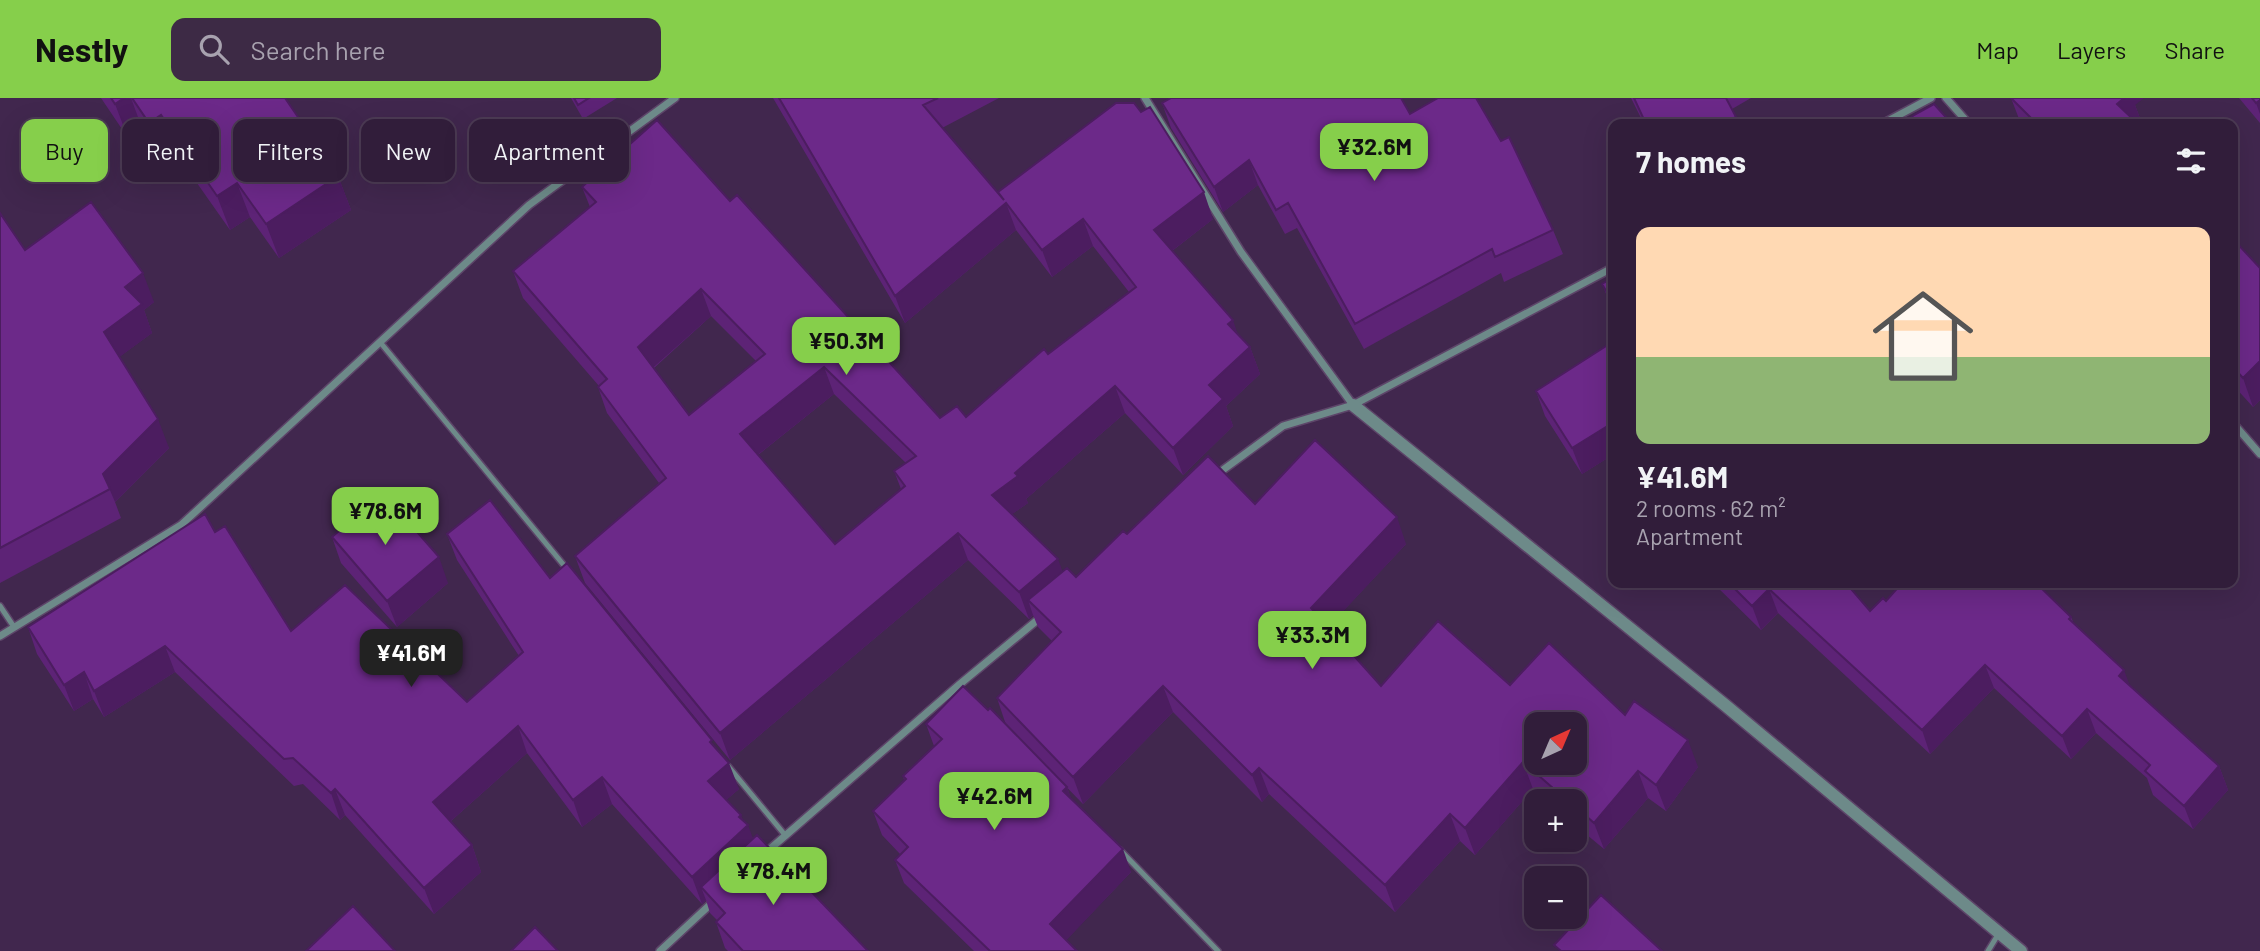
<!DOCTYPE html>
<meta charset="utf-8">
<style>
:root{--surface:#311d3a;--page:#3d2a45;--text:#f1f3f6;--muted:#a8a2af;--line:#4c3b54;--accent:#86cf4b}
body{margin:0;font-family:Barlow,sans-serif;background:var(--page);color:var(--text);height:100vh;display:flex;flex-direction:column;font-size:26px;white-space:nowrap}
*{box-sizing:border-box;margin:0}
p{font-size:23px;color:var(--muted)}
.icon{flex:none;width:38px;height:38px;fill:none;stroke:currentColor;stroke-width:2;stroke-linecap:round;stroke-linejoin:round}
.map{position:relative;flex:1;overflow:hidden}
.side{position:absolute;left:1608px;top:21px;width:630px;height:469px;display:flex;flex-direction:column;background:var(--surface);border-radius:14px;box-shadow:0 7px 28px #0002,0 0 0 2px var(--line)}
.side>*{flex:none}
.banner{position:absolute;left:21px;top:21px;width:665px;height:63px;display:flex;gap:14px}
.needle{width:46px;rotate:44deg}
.fabs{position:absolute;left:1524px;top:614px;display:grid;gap:14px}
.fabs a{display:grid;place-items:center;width:63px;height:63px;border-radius:14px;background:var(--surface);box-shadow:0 7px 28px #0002,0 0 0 2px var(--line);font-size:35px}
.price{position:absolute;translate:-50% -60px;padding:0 16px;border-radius:14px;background:var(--accent);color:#111;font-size:23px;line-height:46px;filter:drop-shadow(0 2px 4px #0008)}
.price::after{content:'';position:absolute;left:50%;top:42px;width:21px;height:16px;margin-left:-10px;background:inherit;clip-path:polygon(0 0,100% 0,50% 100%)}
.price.selected{background:#222;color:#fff}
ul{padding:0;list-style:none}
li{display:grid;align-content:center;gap:14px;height:371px;padding:0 28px}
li+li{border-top:2px solid var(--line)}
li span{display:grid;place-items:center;height:217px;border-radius:14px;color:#555}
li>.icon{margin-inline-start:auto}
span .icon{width:126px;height:126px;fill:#fffc;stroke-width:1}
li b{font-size:30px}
h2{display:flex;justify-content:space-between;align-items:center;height:84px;padding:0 28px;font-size:30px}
.pill{padding:0 24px;border-radius:14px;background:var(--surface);box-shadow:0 7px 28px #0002,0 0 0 2px var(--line);font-size:24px;line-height:63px}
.pill.selected{background:var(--accent);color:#111}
header{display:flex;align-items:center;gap:42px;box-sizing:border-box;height:98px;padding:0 35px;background:var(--accent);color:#111}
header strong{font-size:33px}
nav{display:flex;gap:38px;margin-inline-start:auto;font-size:24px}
.search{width:490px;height:63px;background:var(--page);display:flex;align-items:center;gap:18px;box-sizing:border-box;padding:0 24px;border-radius:14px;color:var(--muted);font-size:26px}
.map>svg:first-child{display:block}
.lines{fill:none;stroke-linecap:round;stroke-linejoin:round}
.service-casing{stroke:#5d4569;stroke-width:8}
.minor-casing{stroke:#5d4569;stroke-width:10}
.tertiary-casing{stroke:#5d4569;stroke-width:15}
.service{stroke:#6d8a89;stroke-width:5}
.minor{stroke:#6d8a89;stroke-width:7}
.tertiary{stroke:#6d8a89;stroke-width:12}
.wall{fill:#5d2376;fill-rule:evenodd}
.shaded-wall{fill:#4c1d60}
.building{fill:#6c2989;stroke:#4c1d60;stroke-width:2;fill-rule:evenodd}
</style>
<header>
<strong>Nestly</strong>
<div class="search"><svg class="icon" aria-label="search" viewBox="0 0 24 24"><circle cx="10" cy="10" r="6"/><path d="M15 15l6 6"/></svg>Search here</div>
<nav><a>Map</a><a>Layers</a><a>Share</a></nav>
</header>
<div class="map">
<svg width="2260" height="853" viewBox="0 0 2260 853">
<rect width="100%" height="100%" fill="#41274e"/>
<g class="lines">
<g class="service-casing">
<path id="service" d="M380 244 567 471
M0 508 14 529
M728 668 785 737
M1120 752 1218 853
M1988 853 1999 835"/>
</g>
<g class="minor-casing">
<path id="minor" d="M1145 0 1241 154 1353 307
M1946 0 1969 26
M1882 26 1931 0
M2233 325 2260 356
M1216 377 1283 328 1353 307 1614 169
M0 538 181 427 529 107 675 0
M763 757 960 586 1041 519
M660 853 714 803"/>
</g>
<g class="tertiary-casing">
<path id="tertiary" d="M1353 307 1725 607 2021 853"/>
</g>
<use href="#service" class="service"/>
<use href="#minor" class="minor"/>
<use href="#tertiary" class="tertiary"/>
</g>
<path class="wall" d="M101 0H285L338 78 351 112 279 160 250 119 230 132 173 51 162 60 142 30 128 40Z
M571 0H617L583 21Z
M773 0H999L942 30 999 96 1213 121 1172 153 1238 236 1250 249 1260 276 1226 308 1233 328 1183 377 1125 315 1026 401 1028 405 1012 416 1063 474 1076 479 1127 436 1255 406 1406 446 1328 529 1381 588 1510 587 1625 617 1698 669 1666 713 1648 700 1604 751 1575 727V704H1548L1533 691 1475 757 1460 743 1395 814 1269 696 1262 704 1173 614 1083 706 1006 627 997 600 1052 543 1038 529 1033 517 1029 521 968 462 730 662 585 485 575 458 659 385 607 315 598 289 599 288 523 200 513 173 590 109 582 89 730 103 940 320 966 319 1129 194 1093 148 1052 179 1016 132 905 225ZM711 218 756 263 689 317 654 270ZM834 296 906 365 894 373 901 391 835 446 758 357Z
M1631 0H1751L1732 11 1738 26H1644Z
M2011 0 2135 7 2141 23 2138 26H2021Z
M2239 0H2260V25Z
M1162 5 1410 16 1553 132 1563 156 1504 184 1501 175 1364 251 1297 130 1285 136 1258 87 1223 114 1171 30Z
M0 115 25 152 154 204 144 212 152 235 119 259 169 350 115 404 121 420 0 485Z
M2233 141 2260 170V302L2253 309 2233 287Z
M1614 179V215L1602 186Z
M1614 243V356L1582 376 1545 318 1536 293Z
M215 434 291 533 467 604 519 558 457 462 447 436 550 480 715 649 739 691 726 702 743 723 753 741 868 853H728L725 850 716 824 717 822 710 815 706 802 702 806 612 706 582 729 527 655 451 723 472 747 481 774 434 816 345 717 340 722 303 686 294 688 175 574 104 619 93 601 74 613 37 556 28 529Z
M332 439 448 485 397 529 341 465Z
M1713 485H1846L1870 513 1886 503 2071 519 2074 526 2129 588 2219 668 2228 692 2193 731 2153 697 2147 680 2096 635 2071 661 1994 590 1930 656 1778 515 1761 532Z
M926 626 1067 689 1071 701 1131 774 1066 842 1077 853H974L904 785 895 762 900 756 882 737 873 713 904 682 903 678 934 648Z"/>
<path class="shaded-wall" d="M124 0H131L142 30 128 40 115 6Z
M2124 0H2144L2135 7 2141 23 2138 26 2117 6Z
M2260 2V16L2256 5Z
M161 17 173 51 162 60 149 25Z
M1249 62 1258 87 1223 114 1214 89Z
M338 78 351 112 279 160 266 126Z
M237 85 250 119 230 132 217 98Z
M1204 94 1213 121 1164 159 1154 132Z
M1006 105 1016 132 905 225 895 198Z
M1083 121 1093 148 1052 179 1042 152Z
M143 175 154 204 144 212 152 235 114 263 104 234 125 189Z
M701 191 711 218 647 275 638 249Z
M1233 222 1242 249 1228 226Z
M1250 249 1260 276 1226 308 1233 328 1183 377 1173 350 1209 287Z
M2260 263V302L2253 309 2243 280Z
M824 269 834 296 750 363 740 336Z
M1115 288 1125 315 1026 401 1028 405 1001 424 992 397 1015 375Z
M158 321 169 350 115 404 103 376Z
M1614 324V356L1582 376 1572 350Z
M1397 419 1406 446 1321 537 1311 510Z
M958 435 968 462 730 662 720 635Z
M439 459 448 485 397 529 387 503Z
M1058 461 1068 488 1028 502 1033 517 1029 521 1019 494Z
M1769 491 1778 515 1761 532 1752 508Z
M165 548 175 574 104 619 94 593Z
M1985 567 1994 590 1930 656 1922 632Z
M2124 572 2133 596 2119 578Z
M84 574 93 601 74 613 64 587Z
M1163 588 1173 614 1083 706 1073 679Z
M2087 611 2096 635 2071 661 2062 638Z
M518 628 527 655 443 730 433 704Z
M1688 642 1698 669 1666 713 1656 687Z
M1523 664 1533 691 1475 757 1465 730Z
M729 665 739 691 717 710 708 683Z
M2219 668 2228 692 2193 731 2184 708Z
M1259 670 1269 696 1262 704 1252 677Z
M1638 673 1648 700 1604 751 1594 725Z
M602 679 612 706 582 729 573 702Z
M1067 689 1076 713 1063 693Z
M335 691 345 717 340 722 331 695Z
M1450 716 1460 743 1395 814 1385 787Z
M741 717 746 729 748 727 758 754 701 789 706 802 702 806 692 779Z
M472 747 481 774 434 816 424 790Z
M1123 751 1131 774 1059 850 1050 826Z"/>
<path class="building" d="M111 0H124L115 6Z
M132 0H285L338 78 266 126 237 85 217 98 161 17 149 25Z
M574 0H589L578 7Z
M779 0H938L923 7 1004 102 998 94 1116 5H1134L1141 14 1150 9 1204 94 1154 132 1233 222 1228 226 1250 249 1209 287 1223 301 1173 350 1115 288 1015 375 1018 378 992 397 1058 461 1019 494 958 435 720 635 575 458 666 380 598 289 607 281 513 173 596 104 582 89 657 22 730 103 737 97 940 320 957 308 966 319 1044 251 1048 256 1136 189 1083 121 1042 152 1006 105 895 198ZM701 191 765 256 689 317 638 249ZM824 269 916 358 894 373 905 388 835 446 740 336Z
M1171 0H1401L1410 16 1438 0H1476L1501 43 1509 39 1553 132 1495 159 1492 151 1355 226 1288 105 1276 112 1249 62 1214 89 1162 5Z
M1634 0H1726L1736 19 1722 26H1646Z
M2011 0H2124L2117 6 2138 26H2037Z
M2252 0H2260V2L2256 5Z
M1934 6 1952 26H1903L1914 17Z
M91 104 143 175 125 189 142 206 104 234 158 321 103 376 110 391 0 450V115L25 152Z
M2233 141 2260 170V263L2243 280 2233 269Z
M1614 179V206L1602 186Z
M1614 243V302L1611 303 1614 307V324L1572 350 1536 293Z
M1315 342 1397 419 1311 510 1381 588 1438 523 1510 587 1549 545 1625 617 1634 603 1688 642 1656 687 1638 673 1594 725 1575 708V704H1569L1523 664 1465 730 1450 716 1385 787 1259 670 1252 677 1163 588 1073 679 997 600 1061 534 1028 502 1067 470 1076 479 1123 433 1127 436 1208 358 1255 406ZM1536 626H1575V665H1536Z
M383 395 439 459 387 503 332 439Z
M490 402 550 480 567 465 712 642 710 644 729 665 708 683 741 717 739 719 748 727 692 779 602 679 573 702 518 628 433 704 472 747 424 790 335 691 331 695 293 660 284 661 165 548 94 593 84 574 64 587 28 529 205 416 215 434 225 428 291 533 345 487 467 604 523 554 447 436Z
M1729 485H1846L1870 513 1883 500 1886 503 1902 485H2036L2071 519 2069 521 2124 572 2119 578 2219 668 2184 708 2145 673 2150 667 2087 611 2062 638 1985 567 1922 632 1769 491 1752 508Z
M963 588 988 612 990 610 1067 689 1063 693 1123 751 1050 826 1077 853H990L895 762 908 749 873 713 906 681 903 678 942 641 926 626Z
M757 737 868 853H743L716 824 725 815 701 789Z
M1601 797 1662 853H1561L1554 847Z
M353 808 395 853H306Z
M535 829 558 853H511Z"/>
</svg>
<div class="fabs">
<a><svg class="needle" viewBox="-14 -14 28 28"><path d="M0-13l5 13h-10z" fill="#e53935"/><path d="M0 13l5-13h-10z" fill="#a8a2af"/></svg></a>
<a>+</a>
<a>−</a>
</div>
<b class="price" style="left:1374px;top:85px">¥32.6M</b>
<b class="price" style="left:846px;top:279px">¥50.3M</b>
<b class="price" style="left:385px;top:449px">¥78.6M</b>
<b class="price" style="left:1312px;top:573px">¥33.3M</b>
<b class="price selected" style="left:411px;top:591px">¥41.6M</b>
<b class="price" style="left:994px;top:734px">¥42.6M</b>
<b class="price" style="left:773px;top:809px">¥78.4M</b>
<div class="banner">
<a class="pill selected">Buy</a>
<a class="pill">Rent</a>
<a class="pill">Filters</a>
<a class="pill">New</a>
<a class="pill">Apartment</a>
</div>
<section class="side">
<h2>7 homes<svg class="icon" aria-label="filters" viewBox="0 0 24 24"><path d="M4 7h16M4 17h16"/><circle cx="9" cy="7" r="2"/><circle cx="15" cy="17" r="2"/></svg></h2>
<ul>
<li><span style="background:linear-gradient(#ffd9b3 60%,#8fb573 0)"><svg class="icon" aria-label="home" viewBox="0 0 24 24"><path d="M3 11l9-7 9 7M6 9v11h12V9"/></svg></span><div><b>¥41.6M</b><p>2 rooms · 62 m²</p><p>Apartment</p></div></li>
</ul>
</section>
</div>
